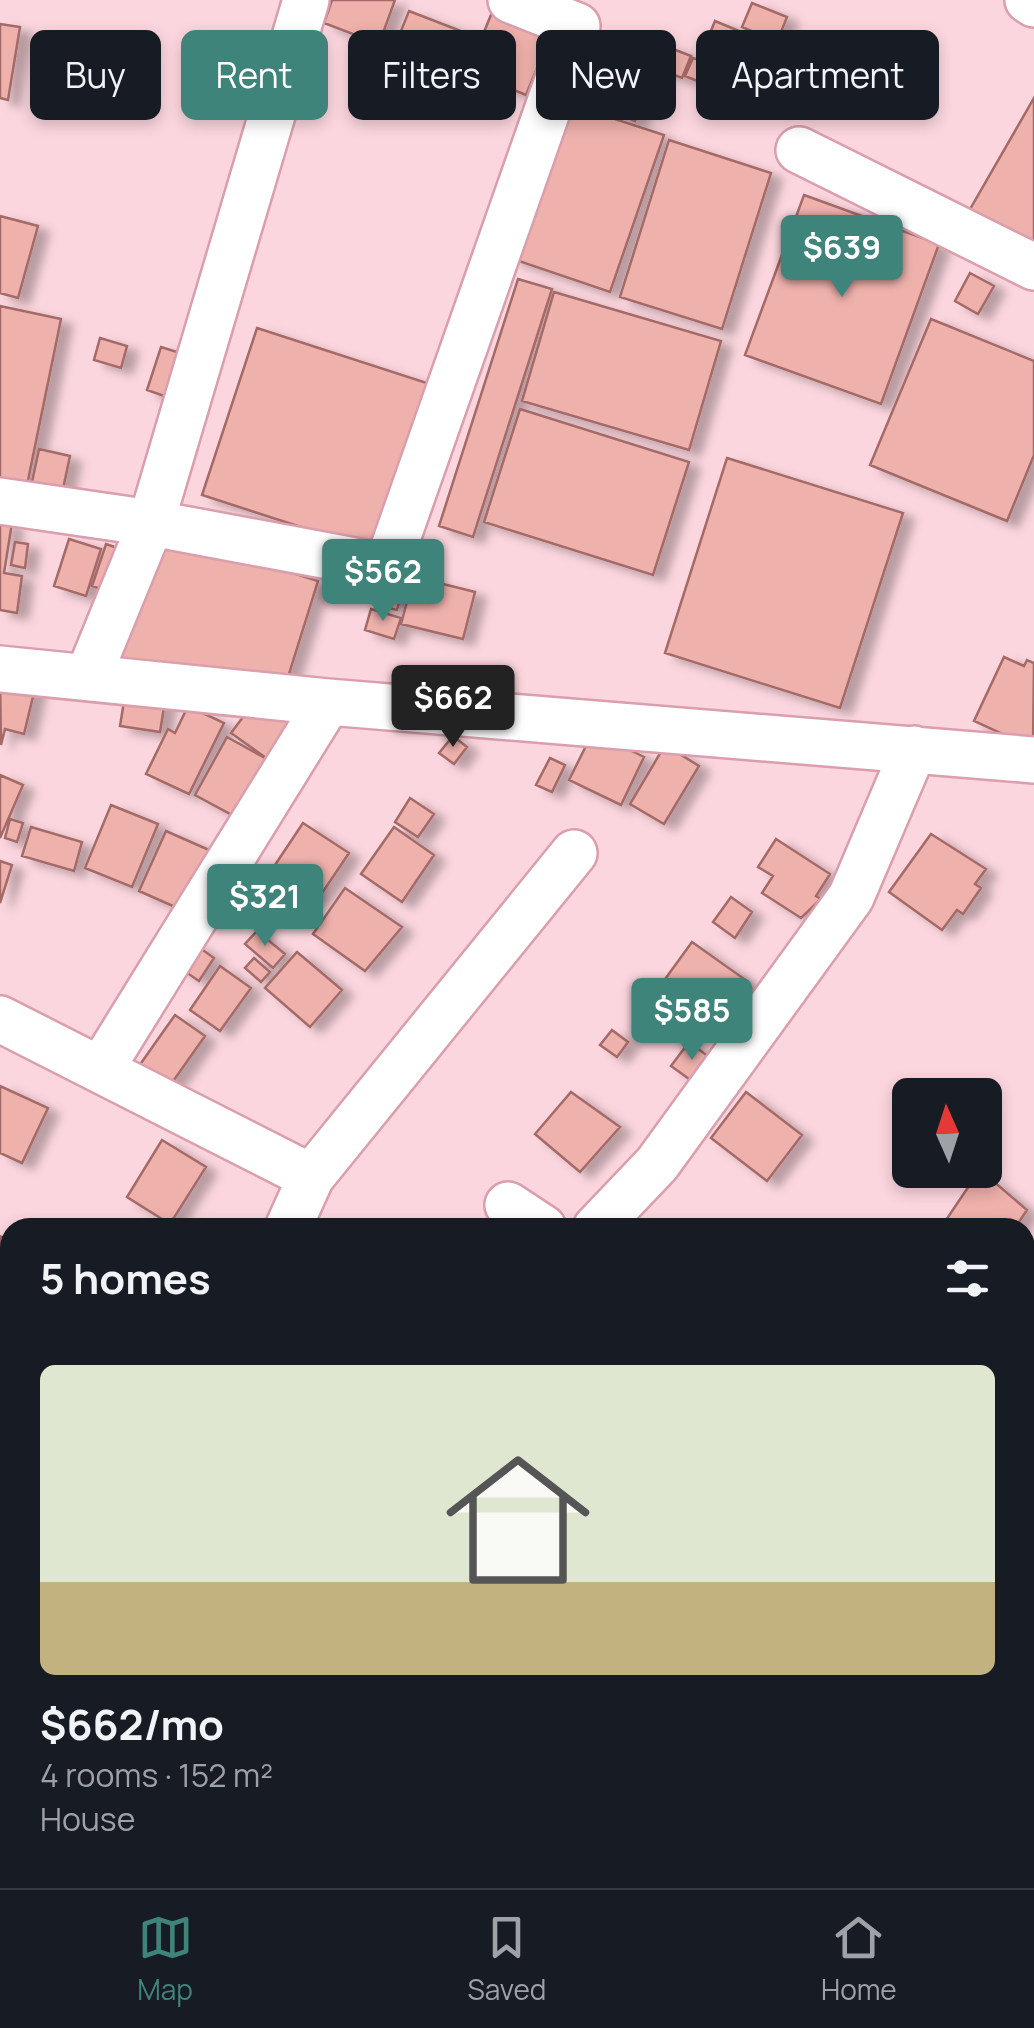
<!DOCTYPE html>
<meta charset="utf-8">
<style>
:root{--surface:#171b24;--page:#20242c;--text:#f1f3f6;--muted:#9ea1a6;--line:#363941;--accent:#3f847b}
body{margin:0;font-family:Manrope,sans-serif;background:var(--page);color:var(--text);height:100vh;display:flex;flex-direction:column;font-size:38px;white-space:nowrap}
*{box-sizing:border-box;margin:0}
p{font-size:32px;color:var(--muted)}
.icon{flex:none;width:55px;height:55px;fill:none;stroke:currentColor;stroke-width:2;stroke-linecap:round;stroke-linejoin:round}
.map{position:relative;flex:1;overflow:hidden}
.details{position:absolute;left:0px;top:1218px;width:1035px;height:672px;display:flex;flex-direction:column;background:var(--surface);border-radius:30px 30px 0 0;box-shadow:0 5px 15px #0003}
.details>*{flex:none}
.banner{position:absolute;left:30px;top:30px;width:975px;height:90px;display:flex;gap:20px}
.needle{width:65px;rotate:357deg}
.fabs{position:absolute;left:892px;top:1078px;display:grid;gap:20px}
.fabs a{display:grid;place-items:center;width:110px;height:110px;border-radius:15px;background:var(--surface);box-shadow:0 5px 15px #0003;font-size:50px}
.price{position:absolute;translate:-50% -85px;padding:0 22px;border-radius:10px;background:var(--accent);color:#fff;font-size:32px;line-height:65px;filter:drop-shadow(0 2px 5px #0008)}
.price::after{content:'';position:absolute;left:50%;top:60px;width:30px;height:22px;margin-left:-15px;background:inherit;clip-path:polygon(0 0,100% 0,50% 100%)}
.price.on{background:#222;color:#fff}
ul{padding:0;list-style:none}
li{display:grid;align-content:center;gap:20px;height:530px;padding:0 40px}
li+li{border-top:2px solid var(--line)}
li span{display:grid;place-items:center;height:310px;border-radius:15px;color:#555}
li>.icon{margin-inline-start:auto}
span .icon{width:180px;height:180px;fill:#fffc;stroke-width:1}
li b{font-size:42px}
h2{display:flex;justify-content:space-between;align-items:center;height:120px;padding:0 40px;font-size:42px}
.chip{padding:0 35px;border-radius:15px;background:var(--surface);box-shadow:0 5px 15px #0003;font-size:35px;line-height:90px}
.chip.on{background:var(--accent);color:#fff}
.menu{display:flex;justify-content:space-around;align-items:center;height:140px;border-top:2px solid var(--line);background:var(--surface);font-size:28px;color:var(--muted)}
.menu a{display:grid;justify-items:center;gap:5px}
.menu .on{color:var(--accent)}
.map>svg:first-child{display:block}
.building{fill:#efb1ac;stroke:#a46b68;stroke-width:2.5;filter:url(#shadow)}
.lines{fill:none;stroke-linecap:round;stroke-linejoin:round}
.minor-casing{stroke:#da9eac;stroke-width:50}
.minor{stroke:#fff;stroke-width:45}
</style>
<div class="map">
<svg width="1034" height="1888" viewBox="0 0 1034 1888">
<defs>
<filter id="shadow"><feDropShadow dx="11" dy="6" stdDeviation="5" flood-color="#0004"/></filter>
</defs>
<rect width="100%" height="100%" fill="#fcd6de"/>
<path class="building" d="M332 0H395L379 44 324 23Z
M752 3 787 17 777 42 742 27Z
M493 10 551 34 526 95 468 71Z
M409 11 471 35 448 93 386 68Z
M715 21 773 45 749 102 685 76 693 58 699 60Z
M0 24 20 27 8 100 0 98Z
M668 47 691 56 682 78 658 69Z
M591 48 617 59 619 54 654 74 635 121 572 95Z
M1034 98V248L969 211Z
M563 102 664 135 610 292 510 258Z
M669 140 771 173 722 329 620 297Z
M804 195 939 244 881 404 745 355Z
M0 216 38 226 18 298 0 293Z
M970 273 994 286 978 314 955 301Z
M518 279 552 289 473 537 439 526Z
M554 292 721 341 689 450 522 401Z
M0 306 61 319 25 495 0 490Z
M931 319 1034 361V455L1007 521 870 465Z
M257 328 436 386 381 553 202 495Z
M100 338 127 346 121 368 94 360Z
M161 347 196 358 181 402 147 390Z
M520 409 689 462 653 575 484 522Z
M39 449 70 456 60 503 29 496Z
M727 458 903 513 840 708 665 653Z
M0 521 12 523 4 573 22 576 17 613 0 610Z
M154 529 318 581 283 693 111 665Z
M69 539 101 549 86 596 54 586Z
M15 542 28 544 25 568 11 565Z
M106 544 129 552 116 594 92 586Z
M390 572 406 576 397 610 381 606Z
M427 580 475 592 463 639 401 624 412 583 426 588Z
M371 609 401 618 394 639 365 630Z
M1004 657 1024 666 1027 660 1034 663 1033 748 974 721Z
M0 676 36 684 24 734 5 729 1 745Z
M126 689 166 695 160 732 120 726Z
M258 697 295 724 269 760 231 733Z
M188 706 224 723 189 794 146 774 168 729 175 733Z
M593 732 644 757 621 805 569 780Z
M453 736 467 747 454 764 439 753Z
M227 737 272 762 234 816 195 795Z
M665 745 699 766 664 824 630 804Z
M550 758 565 765 552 792 536 785Z
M0 775 23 785 0 838Z
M410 798 434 814 418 837 395 822Z
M111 805 158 824 132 887 85 868Z
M10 819 23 823 17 842 5 838Z
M303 823 349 853 316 902 271 871Z
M31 827 82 842 74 871 22 856Z
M394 827 434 855 402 902 361 874Z
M166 831 209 850 182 910 139 891Z
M931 834 986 869 975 884 981 888 963 914 957 910 942 930 889 892Z
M776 839 830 874 816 896 821 899 801 918 762 893 773 876 758 867Z
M0 861 12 865 0 903Z
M345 888 402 927 365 971 313 934Z
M731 897 752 912 735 938 713 922Z
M257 931 285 954 273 968 245 944Z
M692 942 747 981 711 1033 692 1020 700 1008 663 982Z
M193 943 214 958 199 981 177 966Z
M297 952 342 990 310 1027 265 988Z
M254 958 270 972 261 982 245 968Z
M220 966 251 988 220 1031 190 1010Z
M175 1015 205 1036 169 1087 139 1066Z
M612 1030 628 1042 617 1057 600 1045Z
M689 1042 713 1060 696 1084 671 1066Z
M0 1086 48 1108 22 1163 0 1153Z
M571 1092 620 1127 580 1172 535 1134Z
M746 1092 802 1135 767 1181 711 1138Z
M162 1140 206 1167 170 1224 127 1197Z
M975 1177 989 1186 992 1180 1027 1210 1015 1228H950L944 1223Z
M0 1236 10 1241V1313L0 1308Z
M1025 1566 1034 1573V1651L1025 1658Z
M1025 1681 1034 1694V1718L1025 1724Z
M536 1880H599L594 1888H531Z"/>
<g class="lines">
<g class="minor-casing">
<path id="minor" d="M306 0 151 523 387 567 577 26 511 0
M1028 0 1034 4
M799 150 1034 267
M0 501 151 523 88 677
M0 669 328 702 1034 760
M0 1019 311 1177 288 1228
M102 1067 328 702
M311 1177 574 853
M508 1205 543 1228
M596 1228 657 1164 851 897 914 749
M1025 1305 1034 1311
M0 1319 10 1324
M0 1485 10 1491
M1025 1541 1034 1547
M0 1720 10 1702
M1025 1752 1034 1748
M0 1828 10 1834
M92 1880 106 1888
M674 1880 685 1888
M247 1888 252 1880
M620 1888 624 1880
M862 1888 869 1880"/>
</g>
<use href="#minor" class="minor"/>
</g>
</svg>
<div class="fabs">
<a><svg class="needle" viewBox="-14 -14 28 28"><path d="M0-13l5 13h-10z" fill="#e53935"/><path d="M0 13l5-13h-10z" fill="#9ea1a6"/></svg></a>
</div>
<b class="price" style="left:842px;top:300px">$639</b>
<b class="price" style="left:383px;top:624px">$562</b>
<b class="price on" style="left:453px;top:750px">$662</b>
<b class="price" style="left:265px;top:949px">$321</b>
<b class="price" style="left:692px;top:1063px">$585</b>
<div class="banner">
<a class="chip">Buy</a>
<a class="chip on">Rent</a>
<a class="chip">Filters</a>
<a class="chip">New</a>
<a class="chip">Apartment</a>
</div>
<section class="details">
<h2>5 homes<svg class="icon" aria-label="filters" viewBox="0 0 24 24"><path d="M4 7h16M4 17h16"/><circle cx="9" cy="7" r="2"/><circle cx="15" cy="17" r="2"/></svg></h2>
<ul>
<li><span style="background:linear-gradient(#dfe7d0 70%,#c2b280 0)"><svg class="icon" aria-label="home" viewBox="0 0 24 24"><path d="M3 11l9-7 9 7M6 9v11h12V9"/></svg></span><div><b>$662/mo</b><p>4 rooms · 152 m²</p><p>House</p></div></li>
</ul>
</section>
</div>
<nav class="menu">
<a class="on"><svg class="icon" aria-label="map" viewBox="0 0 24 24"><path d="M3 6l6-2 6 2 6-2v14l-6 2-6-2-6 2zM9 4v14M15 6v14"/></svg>Map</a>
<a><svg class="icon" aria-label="saved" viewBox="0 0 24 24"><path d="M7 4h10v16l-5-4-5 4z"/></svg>Saved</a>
<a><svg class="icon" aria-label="home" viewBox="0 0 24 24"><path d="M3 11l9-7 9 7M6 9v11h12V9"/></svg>Home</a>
</nav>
